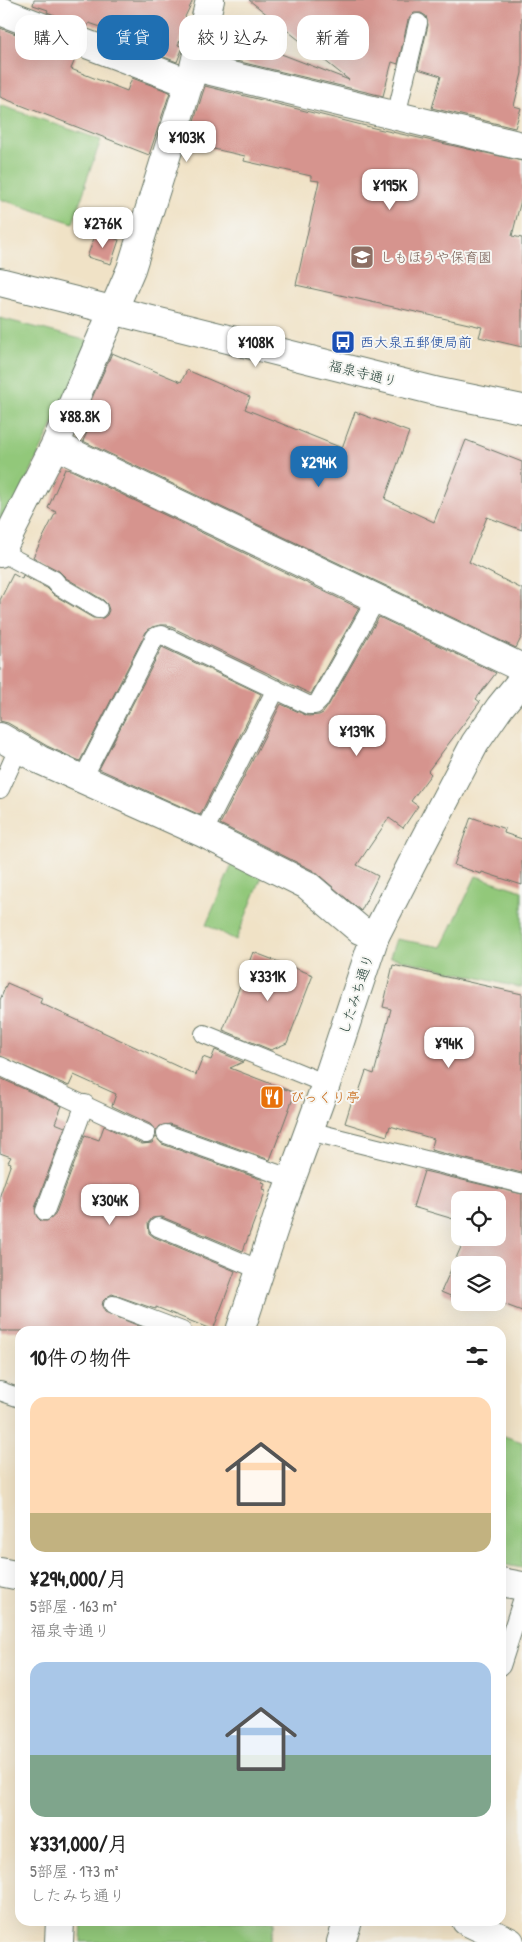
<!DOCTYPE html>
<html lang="ja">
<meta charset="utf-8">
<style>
:root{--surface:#fff;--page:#f6f6f6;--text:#222;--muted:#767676;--accent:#1f6fb2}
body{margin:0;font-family:"Patrick Hand","Klee One",sans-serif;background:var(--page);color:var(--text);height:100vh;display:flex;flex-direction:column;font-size:19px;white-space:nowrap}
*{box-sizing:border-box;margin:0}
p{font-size:16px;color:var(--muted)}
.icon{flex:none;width:28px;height:28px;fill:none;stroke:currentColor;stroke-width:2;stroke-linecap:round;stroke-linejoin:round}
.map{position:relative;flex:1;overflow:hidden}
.panel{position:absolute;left:15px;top:1326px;width:491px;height:600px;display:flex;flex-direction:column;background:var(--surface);border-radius:15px;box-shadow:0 5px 20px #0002}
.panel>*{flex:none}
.banner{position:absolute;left:15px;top:15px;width:492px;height:45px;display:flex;gap:10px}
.buttons{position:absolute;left:451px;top:1191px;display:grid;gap:10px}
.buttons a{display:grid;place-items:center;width:55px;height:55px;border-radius:10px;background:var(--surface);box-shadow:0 5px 20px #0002;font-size:25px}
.price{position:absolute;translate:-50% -42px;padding:0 11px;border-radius:10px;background:#fff;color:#222;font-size:16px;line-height:32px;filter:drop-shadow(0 1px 2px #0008)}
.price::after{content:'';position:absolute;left:50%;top:30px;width:15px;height:11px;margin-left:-8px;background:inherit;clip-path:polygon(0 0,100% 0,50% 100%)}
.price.current{background:var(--accent);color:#fff}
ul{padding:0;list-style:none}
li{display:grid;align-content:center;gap:10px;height:265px;padding:0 15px}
li span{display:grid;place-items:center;height:155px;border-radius:15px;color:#555}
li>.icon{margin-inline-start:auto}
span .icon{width:90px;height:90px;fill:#fffc;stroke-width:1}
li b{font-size:21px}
h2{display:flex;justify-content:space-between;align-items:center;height:60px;padding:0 15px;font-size:21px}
.chip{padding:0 18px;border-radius:15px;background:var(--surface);box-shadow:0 5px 20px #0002;font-size:18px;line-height:45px}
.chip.current{background:var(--accent);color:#fff}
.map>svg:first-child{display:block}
.green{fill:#92c87a;stroke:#588257}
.building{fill:#d6948e}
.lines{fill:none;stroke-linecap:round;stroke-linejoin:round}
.service-casing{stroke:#687767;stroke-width:20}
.minor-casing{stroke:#687767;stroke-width:30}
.tertiary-casing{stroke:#687767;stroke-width:30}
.service{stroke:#fff;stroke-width:18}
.minor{stroke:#fff;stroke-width:28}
.tertiary{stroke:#fff;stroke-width:28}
.labels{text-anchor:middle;stroke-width:4;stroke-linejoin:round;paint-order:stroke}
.education-label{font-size:14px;fill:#785e54;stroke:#f6f6f2;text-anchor:start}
.transit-label{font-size:14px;fill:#164399;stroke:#f6f6f2;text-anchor:start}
.street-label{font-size:14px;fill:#1f3d34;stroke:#f6f6f2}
.food-label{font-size:14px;fill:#c56008;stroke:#f6f6f2;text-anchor:start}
</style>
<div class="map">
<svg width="522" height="1942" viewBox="0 0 522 1942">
<rect width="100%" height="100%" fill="#f6f6f2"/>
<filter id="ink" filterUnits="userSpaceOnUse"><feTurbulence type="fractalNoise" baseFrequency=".02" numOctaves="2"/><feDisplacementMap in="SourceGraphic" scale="10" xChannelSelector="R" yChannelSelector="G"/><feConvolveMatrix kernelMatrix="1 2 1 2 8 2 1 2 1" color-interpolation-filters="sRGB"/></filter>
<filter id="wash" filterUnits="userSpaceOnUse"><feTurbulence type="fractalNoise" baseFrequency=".0096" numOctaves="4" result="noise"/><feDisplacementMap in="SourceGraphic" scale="20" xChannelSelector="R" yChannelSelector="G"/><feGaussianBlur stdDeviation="1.12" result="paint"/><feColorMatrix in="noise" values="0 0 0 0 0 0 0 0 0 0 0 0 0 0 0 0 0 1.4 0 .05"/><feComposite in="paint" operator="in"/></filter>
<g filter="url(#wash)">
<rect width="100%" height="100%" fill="#f0e2c6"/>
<path class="green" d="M0 105 101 140 85 184 86 185 73 223 0 199Z
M0 318 92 342 0 536Z
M234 860 263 874 236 940 206 925Z
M476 876 522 891V988L390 957 396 939 442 947Z
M501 1435 522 1442V1568L501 1564Z
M82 1921H275L270 1942H81Z"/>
<g id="blocks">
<path class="building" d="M34 0H193L185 17 189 19 178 45 183 47 177 62 143 49 145 42 89 23 87 27 47 12 48 10 33 5Z
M249 0H522V73L514 106 521 108 515 128 432 108 441 76 418 69 428 25 426 16 421 13H414L408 20 398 64 392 62 383 96 232 60 237 37 349 80Z
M0 28 76 57 71 69 127 91 132 78 170 92 149 155 0 97Z
M205 86 374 128 522 161V196L512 236 522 238V347L479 337 482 327 296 285 319 181 311 180V176L244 161 245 156 187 143Z
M96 233 119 240 111 264 87 257Z
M112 353 181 382 187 370 250 397 245 409 342 448 355 412 409 432 385 499 434 522 466 440 522 462V530L487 517 469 562 522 589V636L516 648 83 441 97 410 88 407Z
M65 469 71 470 359 608 311 694 167 625H160L152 627 146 632 80 761 47 746 8 723 0 721V600L13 574 22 579 23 576 47 588 54 595 93 618H103L107 615 109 610 107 604 103 600 66 578 59 571 33 557 56 512 48 508Z
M379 617 496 673 476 699 480 702 428 771 431 774 411 801 418 806 403 828 389 818 357 865 378 876 361 911 314 871 220 824 281 704 308 716 319 715 323 713 328 706Z
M162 647 261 694 200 815 99 769Z
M471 817 505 829 504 833 522 839V885L482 872 481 874 454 865Z
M253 952 313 975 287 1043 271 1050 223 1030Z
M393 965 522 994V1173L431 1150 434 1139 390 1126 387 1136 345 1123 353 1097 357 1098 366 1071 374 1074 391 1009 383 1007Z
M7 983 42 998 40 1003 196 1075 203 1057 211 1060 215 1050 243 1062 230 1068 295 1093 270 1160 170 1124 160 1126 156 1131 150 1124 112 1106 116 1094 74 1075 69 1086 0 1056V1000Z
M0 1078 62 1106 55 1123 65 1127 35 1208 37 1217 41 1221H47L55 1215 85 1135 99 1140 104 1126 142 1144 152 1143 156 1137 162 1144 263 1180 262 1182 265 1183 263 1189 266 1190 243 1251 162 1217 152 1218 148 1223 149 1233 154 1237 235 1271 213 1330 156 1307V1309L152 1308 112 1294 107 1297 103 1301 102 1306 105 1312 144 1328 143 1331H0V1195L11 1163 8 1162 11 1157 0 1153Z
M424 1171 522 1194V1311L498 1302V1265H460V1300L441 1292 465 1238H498V1200H460V1221L413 1207Z"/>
</g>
</g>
<g filter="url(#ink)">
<use href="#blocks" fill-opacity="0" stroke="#687767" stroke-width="1"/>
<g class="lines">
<g class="service-casing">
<path id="service" d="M396 116 418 23
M1 552 54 580 59 586 98 609
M83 778 155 637 162 635 308 705H315L319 701 377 598
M0 789 19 747
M203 833 276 689
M204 1034 326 1084
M0 1066 146 1134
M309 1131 522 1184
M166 1134 292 1179
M45 1211 85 1104
M158 1227 260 1270
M113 1305 182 1331
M0 1391 20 1398
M501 1666 522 1601"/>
</g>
<g class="minor-casing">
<path id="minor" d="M0 11 189 83
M194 67 522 146
M55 445 522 668
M0 553 55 445 131 269 194 67 210 0
M0 737 40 760 203 833 307 885 360 930 375 936
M0 1572 20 1576
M501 1582 522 1586
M466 1921 510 1942
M341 1942 348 1921"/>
</g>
<g class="tertiary-casing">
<path id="tertiary" d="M0 282 439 392 522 409
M240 1331 280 1210 326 1084 375 936 424 840 475 743 500 707 522 680
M59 1942 60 1921"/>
</g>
<use href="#service" class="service"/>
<use href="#minor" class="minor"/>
<use href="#tertiary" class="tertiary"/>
</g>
</g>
<defs>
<g id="school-square" transform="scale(1.25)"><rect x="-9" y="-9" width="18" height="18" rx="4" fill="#8d6e63" stroke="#f6f6f2"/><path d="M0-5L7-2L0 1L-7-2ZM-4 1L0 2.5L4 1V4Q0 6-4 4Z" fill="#fff"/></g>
<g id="bus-square" transform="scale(1.25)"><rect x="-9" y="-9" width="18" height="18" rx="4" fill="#1a4fb4" stroke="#f6f6f2"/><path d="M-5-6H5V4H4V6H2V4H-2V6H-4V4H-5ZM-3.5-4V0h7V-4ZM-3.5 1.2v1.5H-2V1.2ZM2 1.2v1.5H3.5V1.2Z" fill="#fff"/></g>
<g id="restaurant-square" transform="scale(1.25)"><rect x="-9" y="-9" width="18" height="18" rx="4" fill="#e8710a" stroke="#f6f6f2"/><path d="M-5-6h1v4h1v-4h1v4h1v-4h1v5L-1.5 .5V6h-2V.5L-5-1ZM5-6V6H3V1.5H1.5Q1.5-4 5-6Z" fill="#fff"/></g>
</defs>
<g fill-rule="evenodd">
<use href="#school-square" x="362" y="257"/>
<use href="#bus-square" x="343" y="342"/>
<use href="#restaurant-square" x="272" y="1097"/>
</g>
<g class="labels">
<g class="education-label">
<text x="380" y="262">しもほうや保育園</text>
</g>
<g class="transit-label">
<text x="360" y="347">西大泉五郵便局前</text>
</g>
<g class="street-label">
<text transform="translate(363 373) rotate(14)" y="5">福泉寺通り</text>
<text transform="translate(356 994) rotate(-72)" y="5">したみち通り</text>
</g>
<g class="food-label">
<text x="290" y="1102">びっくり亭</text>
</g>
</g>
</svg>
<div class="buttons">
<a><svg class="icon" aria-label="locate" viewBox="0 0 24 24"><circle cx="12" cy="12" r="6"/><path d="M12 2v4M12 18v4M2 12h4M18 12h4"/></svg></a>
<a><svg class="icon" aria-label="layers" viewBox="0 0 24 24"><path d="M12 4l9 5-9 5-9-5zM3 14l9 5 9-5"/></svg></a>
</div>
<b class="price" style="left:187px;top:163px">¥103K</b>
<b class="price" style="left:390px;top:211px">¥195K</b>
<b class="price" style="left:103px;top:249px">¥276K</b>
<b class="price" style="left:256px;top:368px">¥108K</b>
<b class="price" style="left:80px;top:442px">¥88.8K</b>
<b class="price current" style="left:319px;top:488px">¥294K</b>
<b class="price" style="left:357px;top:757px">¥139K</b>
<b class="price" style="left:268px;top:1002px">¥331K</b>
<b class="price" style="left:449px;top:1069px">¥94K</b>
<b class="price" style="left:110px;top:1226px">¥304K</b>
<div class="banner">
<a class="chip">購入</a>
<a class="chip current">賃貸</a>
<a class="chip">絞り込み</a>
<a class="chip">新着</a>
</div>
<section class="panel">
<h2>10件の物件<svg class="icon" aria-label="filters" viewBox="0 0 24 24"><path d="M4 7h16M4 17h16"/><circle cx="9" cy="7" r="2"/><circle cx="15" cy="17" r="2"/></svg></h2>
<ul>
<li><span style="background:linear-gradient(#ffd9b3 75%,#c2b280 0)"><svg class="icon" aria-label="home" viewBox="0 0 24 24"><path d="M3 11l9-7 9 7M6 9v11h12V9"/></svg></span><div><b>¥294,000/月</b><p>5部屋 · 163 m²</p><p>福泉寺通り</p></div></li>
<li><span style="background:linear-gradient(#a9c7e8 60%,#7fa58c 0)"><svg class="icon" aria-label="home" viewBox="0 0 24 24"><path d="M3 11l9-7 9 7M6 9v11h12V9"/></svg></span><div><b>¥331,000/月</b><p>5部屋 · 173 m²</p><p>したみち通り</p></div></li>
</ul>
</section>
</div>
